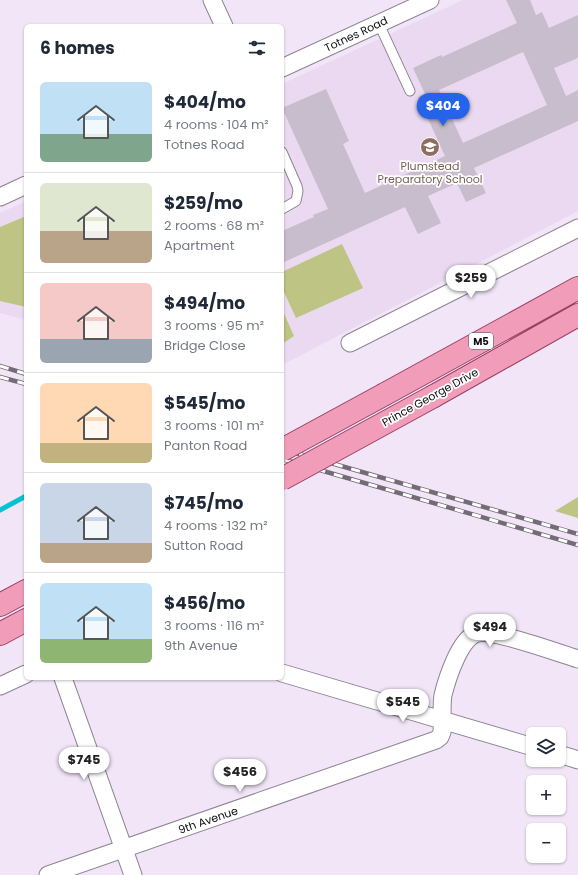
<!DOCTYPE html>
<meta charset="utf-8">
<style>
:root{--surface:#fff;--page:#f6f6f7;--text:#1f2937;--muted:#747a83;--line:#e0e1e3;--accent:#2563eb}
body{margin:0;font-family:Poppins,sans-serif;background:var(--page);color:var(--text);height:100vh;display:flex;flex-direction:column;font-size:15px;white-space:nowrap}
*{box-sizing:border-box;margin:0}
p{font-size:13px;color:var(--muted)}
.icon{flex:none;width:22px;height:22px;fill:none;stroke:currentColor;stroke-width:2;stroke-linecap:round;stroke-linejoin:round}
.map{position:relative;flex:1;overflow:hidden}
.sheet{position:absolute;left:24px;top:24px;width:260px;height:656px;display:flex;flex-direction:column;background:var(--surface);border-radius:6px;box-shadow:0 1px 3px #0004}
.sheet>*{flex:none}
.fabs{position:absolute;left:526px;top:727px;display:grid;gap:8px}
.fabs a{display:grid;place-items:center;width:40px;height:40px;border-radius:6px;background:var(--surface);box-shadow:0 1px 3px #0004;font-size:20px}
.price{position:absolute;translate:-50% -34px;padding:0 9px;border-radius:14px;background:#fff;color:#222;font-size:13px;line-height:26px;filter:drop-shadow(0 1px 2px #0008)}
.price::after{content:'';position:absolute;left:50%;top:24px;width:12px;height:9px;margin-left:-6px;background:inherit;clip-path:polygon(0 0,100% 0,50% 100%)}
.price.on{background:var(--accent);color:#fff}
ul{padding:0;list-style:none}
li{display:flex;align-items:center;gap:12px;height:100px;padding:0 16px}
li+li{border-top:1px solid var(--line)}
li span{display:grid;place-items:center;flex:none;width:112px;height:80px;border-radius:6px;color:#555}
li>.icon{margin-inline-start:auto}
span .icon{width:48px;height:48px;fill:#fffc;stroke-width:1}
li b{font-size:17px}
h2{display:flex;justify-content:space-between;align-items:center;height:48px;padding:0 16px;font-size:17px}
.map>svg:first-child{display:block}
.built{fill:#ead9f1}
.green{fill:#bec484}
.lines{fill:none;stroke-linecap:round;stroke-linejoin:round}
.stream{stroke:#07c2d3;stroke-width:5}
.building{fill:#c8bdcd;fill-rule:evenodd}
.service-casing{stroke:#8e8393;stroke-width:11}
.minor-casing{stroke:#8e8393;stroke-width:19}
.primary-casing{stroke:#9b3f61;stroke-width:24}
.service{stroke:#fff;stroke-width:9}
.minor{stroke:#fff;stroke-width:17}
.primary{stroke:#f19dba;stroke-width:22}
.rail-casing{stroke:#736c76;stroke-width:4.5}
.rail{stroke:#fff;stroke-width:3;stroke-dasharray:9;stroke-linecap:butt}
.primary-bridge-casing{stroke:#9b3f61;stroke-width:24;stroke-linecap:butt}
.primary-bridge{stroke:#f19dba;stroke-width:22}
.labels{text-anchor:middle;stroke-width:3.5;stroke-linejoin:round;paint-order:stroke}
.shield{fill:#fff;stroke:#565458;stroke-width:1}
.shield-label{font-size:10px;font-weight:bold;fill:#0e0b10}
.street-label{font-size:11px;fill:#0e0b10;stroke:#fff}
.education-label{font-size:11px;fill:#785e54;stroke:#fff}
</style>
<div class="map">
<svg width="578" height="875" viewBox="0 0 578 875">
<rect width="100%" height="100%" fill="#f1e5f7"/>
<path class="built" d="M463 0H578V211L282 365V84Z
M26 201V320L0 313V213Z"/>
<path class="green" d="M26 216V307L0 301V227Z
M342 244 363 288 296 318 282 288V272Z
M282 309 294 336 282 344Z
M578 497V518L555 511Z"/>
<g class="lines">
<path class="stream" d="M0 510 26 496"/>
</g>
<path class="building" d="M506 0H530L536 15 542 12 549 28 578 15V58L554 68 566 96 578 90V121L474 168 486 193 466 202 457 183 428 196 441 223 418 234 405 207 282 263V231L314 217 313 215 328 209 282 108 326 89 349 141 343 144 365 193 445 156 418 97 425 94 413 68 441 55 442 57 517 23ZM523 52 547 105 463 143 439 90Z"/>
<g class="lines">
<g class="service-casing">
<path id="service" d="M379 24 410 91
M282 152 297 186 298 191 296 201 282 209"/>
</g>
<g class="minor-casing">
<path id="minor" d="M212 0 224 26
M282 68 430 0
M0 197 26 185
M350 343 578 228
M282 673 533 747
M63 678 133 875
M0 686 26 674
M559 754 578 760
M48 875 436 740 440 737 442 732C443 720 441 707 443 695 447 679 459 641 475 634 488 627 561 654 578 659"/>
</g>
<g class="primary-casing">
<path id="primary" d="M385 394 578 288
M434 396 578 315
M0 605 26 591
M0 634 26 620"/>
</g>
<use href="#service" class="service"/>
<use href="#minor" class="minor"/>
<use href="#primary" class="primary"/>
<g class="rail-casing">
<path id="rail" d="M0 366 26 374
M0 377 26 384
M282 449 578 534
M282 459 578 545"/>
</g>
<use href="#rail" class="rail"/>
<g class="primary-bridge-casing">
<path id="primary-bridge" d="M282 450 385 394
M282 479 434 396"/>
</g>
<use href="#primary-bridge" class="primary-bridge"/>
</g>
<defs>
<g id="school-disc" transform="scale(1)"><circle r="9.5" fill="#8d6e63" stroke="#fff"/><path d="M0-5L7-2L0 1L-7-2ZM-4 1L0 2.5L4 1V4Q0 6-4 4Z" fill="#fff"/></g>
</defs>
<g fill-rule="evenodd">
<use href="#school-disc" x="430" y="147"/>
</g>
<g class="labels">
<rect class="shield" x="469" y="333" width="24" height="16" rx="3"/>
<g class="shield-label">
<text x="481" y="345">M5</text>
</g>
<g class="street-label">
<text transform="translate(356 34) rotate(-25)" y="4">Totnes Road</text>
<text transform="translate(430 397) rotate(-29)" y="4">Prince George Drive</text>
<text transform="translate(208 820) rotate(-19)" y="4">9th Avenue</text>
</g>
<g class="education-label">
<text x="430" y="170">Plumstead<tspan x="430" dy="13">Preparatory School</tspan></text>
</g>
</g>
</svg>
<div class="fabs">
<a><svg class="icon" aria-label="layers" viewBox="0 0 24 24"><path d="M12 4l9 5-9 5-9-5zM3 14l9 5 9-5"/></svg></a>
<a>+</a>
<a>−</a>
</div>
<b class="price on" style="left:443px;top:127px">$404</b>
<b class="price" style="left:471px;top:299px">$259</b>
<b class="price" style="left:490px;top:648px">$494</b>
<b class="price" style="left:403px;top:723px">$545</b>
<b class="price" style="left:84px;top:781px">$745</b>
<b class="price" style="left:240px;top:793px">$456</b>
<section class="sheet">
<h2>6 homes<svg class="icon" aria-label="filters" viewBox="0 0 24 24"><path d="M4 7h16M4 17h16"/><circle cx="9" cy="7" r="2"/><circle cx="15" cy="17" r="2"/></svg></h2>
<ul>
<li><span style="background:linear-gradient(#bfe0f5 65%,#7fa58c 0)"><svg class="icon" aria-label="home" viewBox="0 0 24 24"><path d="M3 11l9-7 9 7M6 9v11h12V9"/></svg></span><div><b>$404/mo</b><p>4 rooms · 104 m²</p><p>Totnes Road</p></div></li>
<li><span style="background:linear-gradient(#dfe7d0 60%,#b9a48a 0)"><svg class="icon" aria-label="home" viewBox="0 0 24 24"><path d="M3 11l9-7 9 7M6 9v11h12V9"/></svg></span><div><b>$259/mo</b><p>2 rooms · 68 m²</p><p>Apartment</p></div></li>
<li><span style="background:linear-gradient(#f6c9c9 70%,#9aa5b1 0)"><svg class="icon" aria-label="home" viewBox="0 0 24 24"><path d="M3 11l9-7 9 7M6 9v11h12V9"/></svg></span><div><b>$494/mo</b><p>3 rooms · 95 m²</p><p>Bridge Close</p></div></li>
<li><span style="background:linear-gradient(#ffd9b3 75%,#c2b280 0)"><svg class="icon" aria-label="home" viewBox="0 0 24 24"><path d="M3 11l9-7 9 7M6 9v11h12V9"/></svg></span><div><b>$545/mo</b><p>3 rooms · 101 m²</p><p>Panton Road</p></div></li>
<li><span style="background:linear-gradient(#c9d6e8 75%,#b9a48a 0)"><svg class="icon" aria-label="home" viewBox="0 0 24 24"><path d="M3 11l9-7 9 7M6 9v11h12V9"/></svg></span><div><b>$745/mo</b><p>4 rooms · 132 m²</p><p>Sutton Road</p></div></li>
<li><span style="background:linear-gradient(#bfe0f5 70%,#8fb573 0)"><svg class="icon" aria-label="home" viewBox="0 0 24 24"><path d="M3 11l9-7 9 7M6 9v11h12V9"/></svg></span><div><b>$456/mo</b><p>3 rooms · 116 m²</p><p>9th Avenue</p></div></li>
</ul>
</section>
</div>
